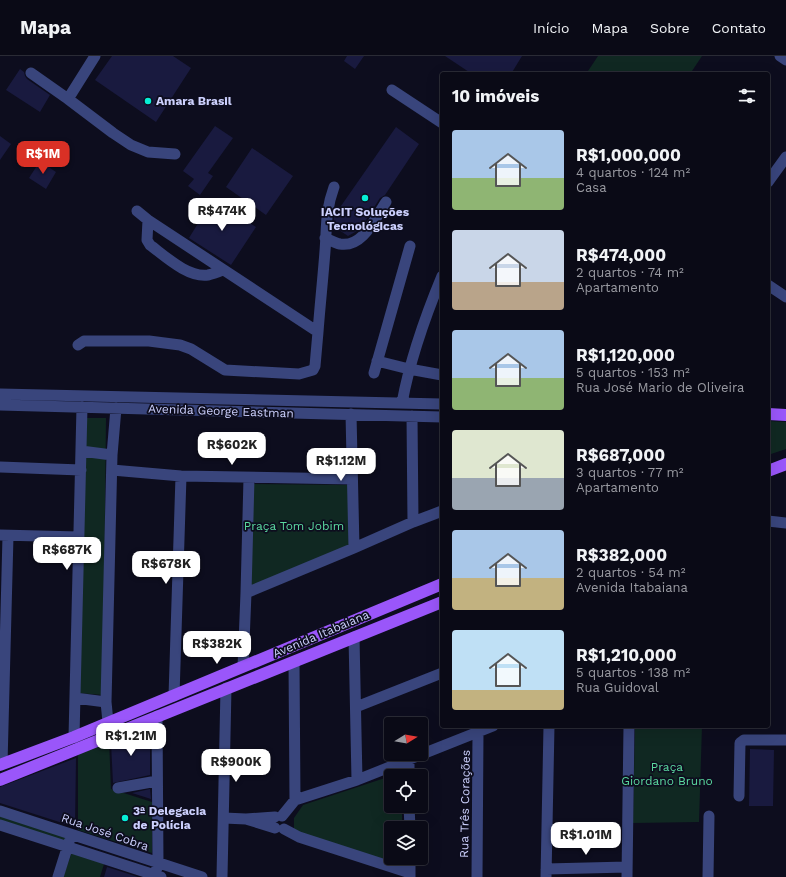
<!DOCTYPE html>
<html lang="pt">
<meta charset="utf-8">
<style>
:root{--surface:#0a0a16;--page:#13131f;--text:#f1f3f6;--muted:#999aa1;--line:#2a2b35;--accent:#d93025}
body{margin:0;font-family:"Work Sans",sans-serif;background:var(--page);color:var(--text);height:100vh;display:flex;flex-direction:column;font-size:15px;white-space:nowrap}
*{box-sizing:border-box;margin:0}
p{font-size:13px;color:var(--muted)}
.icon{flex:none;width:22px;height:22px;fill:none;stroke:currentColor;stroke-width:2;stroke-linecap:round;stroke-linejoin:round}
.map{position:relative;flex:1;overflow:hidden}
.sheet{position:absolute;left:440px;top:16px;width:330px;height:656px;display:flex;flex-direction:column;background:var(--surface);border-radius:4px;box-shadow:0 4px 16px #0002,0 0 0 1px var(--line)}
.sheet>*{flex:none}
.needle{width:26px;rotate:79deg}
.controls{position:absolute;left:384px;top:661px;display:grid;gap:8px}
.controls a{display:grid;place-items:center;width:44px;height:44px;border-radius:4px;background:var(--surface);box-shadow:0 4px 16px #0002,0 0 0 1px var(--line);font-size:20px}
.price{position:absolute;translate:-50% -34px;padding:0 9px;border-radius:8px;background:#fff;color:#222;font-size:13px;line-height:26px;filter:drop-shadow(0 1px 2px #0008)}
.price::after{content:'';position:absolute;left:50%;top:24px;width:12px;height:9px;margin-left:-6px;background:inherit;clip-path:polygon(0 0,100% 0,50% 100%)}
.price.selected{background:var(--accent);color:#fff}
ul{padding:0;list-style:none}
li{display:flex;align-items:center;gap:12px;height:100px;padding:0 12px}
li span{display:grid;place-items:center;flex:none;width:112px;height:80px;border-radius:4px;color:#555}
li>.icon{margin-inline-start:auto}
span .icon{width:48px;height:48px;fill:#fffc;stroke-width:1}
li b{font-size:17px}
h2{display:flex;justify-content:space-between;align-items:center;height:48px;padding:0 12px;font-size:17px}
header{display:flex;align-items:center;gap:24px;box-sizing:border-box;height:56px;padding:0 20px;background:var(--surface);border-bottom:1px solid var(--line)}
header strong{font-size:19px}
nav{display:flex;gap:22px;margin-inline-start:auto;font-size:14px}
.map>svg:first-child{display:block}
.green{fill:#102822}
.building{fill:#191a3f}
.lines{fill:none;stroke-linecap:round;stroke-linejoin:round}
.minor{stroke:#39457c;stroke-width:11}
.major{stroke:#9a56fa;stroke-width:12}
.poi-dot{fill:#07eed5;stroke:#0d0d1e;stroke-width:1.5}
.labels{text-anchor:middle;stroke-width:3.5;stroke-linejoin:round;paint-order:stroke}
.poi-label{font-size:12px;font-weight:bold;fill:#ccd0fd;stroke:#0d0d1e;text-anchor:start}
.street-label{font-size:12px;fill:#ccd0fd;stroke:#0d0d1e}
.park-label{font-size:12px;fill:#5bdaa0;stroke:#0d0d1e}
</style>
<header>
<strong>Mapa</strong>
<nav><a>Início</a><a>Mapa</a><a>Sobre</a><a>Contato</a></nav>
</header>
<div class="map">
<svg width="786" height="821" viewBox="0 0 786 821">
<rect width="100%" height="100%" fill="#0d0d1e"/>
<path class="green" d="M598 0H702L690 18H586Z
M84 362H106L103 639 78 637Z
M768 365 786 366V393L768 399Z
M253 428 350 429V493L251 533Z
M635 670H702L699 766 633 767Z
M109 683 111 733 152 746V797L78 774V696Z
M391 720V750H402V772H391V802H402V810L307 783 294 773V762L303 749Z
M0 757 69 779 66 790 0 768Z
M72 796 104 808 100 821H63Z"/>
<path class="building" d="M112 0H173L191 12 156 66 95 24Z
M347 0H364L355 13 344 5Z
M445 0H522L511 18H472Z
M20 13 24 16 25 20 27 23 50 39 40 56 6 34Z
M215 70 233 82 208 117 213 120 200 139 188 130 194 123 183 115Z
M396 71 419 88 385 139 380 142 362 170 357 175 348 180 333 170 334 160Z
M0 80 11 88 0 104Z
M252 92 293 120 266 159 226 131Z
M40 105 56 116 46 133 29 122Z
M213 143 256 171 231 209 189 182Z
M150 672V719L113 727 111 687Z
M750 693 774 694 773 750H749Z
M76 702 75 771 0 747V731Z
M150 733 151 743 132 737Z
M107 811 138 821H104Z"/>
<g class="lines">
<path class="minor" d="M780 0 786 4
M31 17 68 43 113 77 131 89 148 96 175 98
M392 34 442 67
M68 43 95 0
M768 126 786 101
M137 155 148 164 318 276C320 249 323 222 325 195 327 170 325 156 334 131
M148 164 147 184 150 189C165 200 188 222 208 219 213 218 218 216 223 214
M325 182C330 184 335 187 340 188 363 192 375 162 386 146
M768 229 786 241
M78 289 84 285H149L180 289 191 293 225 314 299 318 313 314 315 310 318 276
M377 305 409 313 442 319
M374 317 410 190
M0 338 442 348
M402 347C410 303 425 261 442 220
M0 349 442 361
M351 358 354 492
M412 360 413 466
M81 395 112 399
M0 411 81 414
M112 414 181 420 352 423
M768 465 786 467
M0 479 79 481
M246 537 354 492 413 466 442 455
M354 581 357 724
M294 606 295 744
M243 611 246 537 249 422
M174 640 181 420
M75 642 106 646
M356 651 442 617
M108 666 106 646 112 399 116 352
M74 681 82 351
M409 705V720
M2 708 8 480
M118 732 157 725
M739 740 740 687 744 684H786
M409 750 410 772
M0 755 202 821
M282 760 295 744 357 724 493 670
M275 761 246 763 275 772
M224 762 246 763
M0 769 161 821
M284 773 299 781 410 817
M546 813 627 811
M156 815 158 808 157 660
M58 821 69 786
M222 821 226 632
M410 821V802
M477 821 478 676
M546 821 549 670
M627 821 629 670
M708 821 709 760"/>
<path class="major" d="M768 358 786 359
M768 415 786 408
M0 709 74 681 442 528
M0 724 442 546"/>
</g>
<g class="poi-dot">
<circle cx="148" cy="45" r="4"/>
<circle cx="365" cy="142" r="4"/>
<circle cx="125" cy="762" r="4"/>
</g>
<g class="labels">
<g class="poi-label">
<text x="156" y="49">Amara Brasil</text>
<text x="365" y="160" text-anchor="middle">IACIT Soluções<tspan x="365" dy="14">Tecnológicas</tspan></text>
<text x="133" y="759">3ª Delegacia<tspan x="133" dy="14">de Polícia</tspan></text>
</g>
<g class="street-label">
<text transform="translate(221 355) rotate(2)" y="4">Avenida George Eastman</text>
<text transform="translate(321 578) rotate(-23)" y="4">Avenida Itabaiana</text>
<text transform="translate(465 748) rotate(-89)" y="4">Rua Três Corações</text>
<text transform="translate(105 776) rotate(19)" y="4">Rua José Cobra</text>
</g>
<g class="park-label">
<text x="294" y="474">Praça Tom Jobim</text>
<text x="667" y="715">Praça<tspan x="667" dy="14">Giordano Bruno</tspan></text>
</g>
</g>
</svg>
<div class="controls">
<a><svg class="needle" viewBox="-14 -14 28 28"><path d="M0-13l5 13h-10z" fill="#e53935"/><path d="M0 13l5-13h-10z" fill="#999aa1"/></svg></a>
<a><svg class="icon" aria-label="locate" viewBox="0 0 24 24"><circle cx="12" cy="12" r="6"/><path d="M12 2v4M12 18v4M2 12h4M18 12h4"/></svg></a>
<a><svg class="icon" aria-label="layers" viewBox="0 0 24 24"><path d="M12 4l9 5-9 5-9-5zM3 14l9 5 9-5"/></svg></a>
</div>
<b class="price selected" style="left:43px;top:119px">R$1M</b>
<b class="price" style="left:222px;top:176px">R$474K</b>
<b class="price" style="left:232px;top:410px">R$602K</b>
<b class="price" style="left:341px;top:426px">R$1.12M</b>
<b class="price" style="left:67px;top:515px">R$687K</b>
<b class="price" style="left:166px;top:529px">R$678K</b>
<b class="price" style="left:217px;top:609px">R$382K</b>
<b class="price" style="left:131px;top:701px">R$1.21M</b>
<b class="price" style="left:236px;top:727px">R$900K</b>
<b class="price" style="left:586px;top:800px">R$1.01M</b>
<section class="sheet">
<h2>10 imóveis<svg class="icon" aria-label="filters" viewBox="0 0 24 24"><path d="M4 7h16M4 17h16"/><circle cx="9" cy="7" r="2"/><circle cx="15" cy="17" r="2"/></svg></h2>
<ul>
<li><span style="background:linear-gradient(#a9c7e8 60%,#8fb573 0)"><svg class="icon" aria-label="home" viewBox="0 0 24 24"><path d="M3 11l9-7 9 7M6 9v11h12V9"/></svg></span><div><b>R$1,000,000</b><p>4 quartos · 124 m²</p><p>Casa</p></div></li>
<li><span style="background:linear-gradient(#c9d6e8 65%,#b9a48a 0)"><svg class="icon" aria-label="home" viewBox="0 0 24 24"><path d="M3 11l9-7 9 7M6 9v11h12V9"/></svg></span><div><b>R$474,000</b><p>2 quartos · 74 m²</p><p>Apartamento</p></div></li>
<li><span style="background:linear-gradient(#a9c7e8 60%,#8fb573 0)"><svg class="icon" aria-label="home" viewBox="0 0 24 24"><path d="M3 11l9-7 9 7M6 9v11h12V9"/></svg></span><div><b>R$1,120,000</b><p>5 quartos · 153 m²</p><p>Rua José Mario de Oliveira</p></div></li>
<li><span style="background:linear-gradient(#dfe7d0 60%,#9aa5b1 0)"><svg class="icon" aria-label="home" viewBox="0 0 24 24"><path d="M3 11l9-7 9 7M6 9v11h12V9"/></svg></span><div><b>R$687,000</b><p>3 quartos · 77 m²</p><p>Apartamento</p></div></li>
<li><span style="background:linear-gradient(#a9c7e8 60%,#c2b280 0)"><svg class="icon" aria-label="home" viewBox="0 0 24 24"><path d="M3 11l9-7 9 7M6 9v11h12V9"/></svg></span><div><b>R$382,000</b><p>2 quartos · 54 m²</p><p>Avenida Itabaiana</p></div></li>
<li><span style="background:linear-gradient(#bfe0f5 75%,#c2b280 0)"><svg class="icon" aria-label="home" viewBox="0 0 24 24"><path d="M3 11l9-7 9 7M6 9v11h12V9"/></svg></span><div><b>R$1,210,000</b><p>5 quartos · 138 m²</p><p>Rua Guidoval</p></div></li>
</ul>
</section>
</div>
